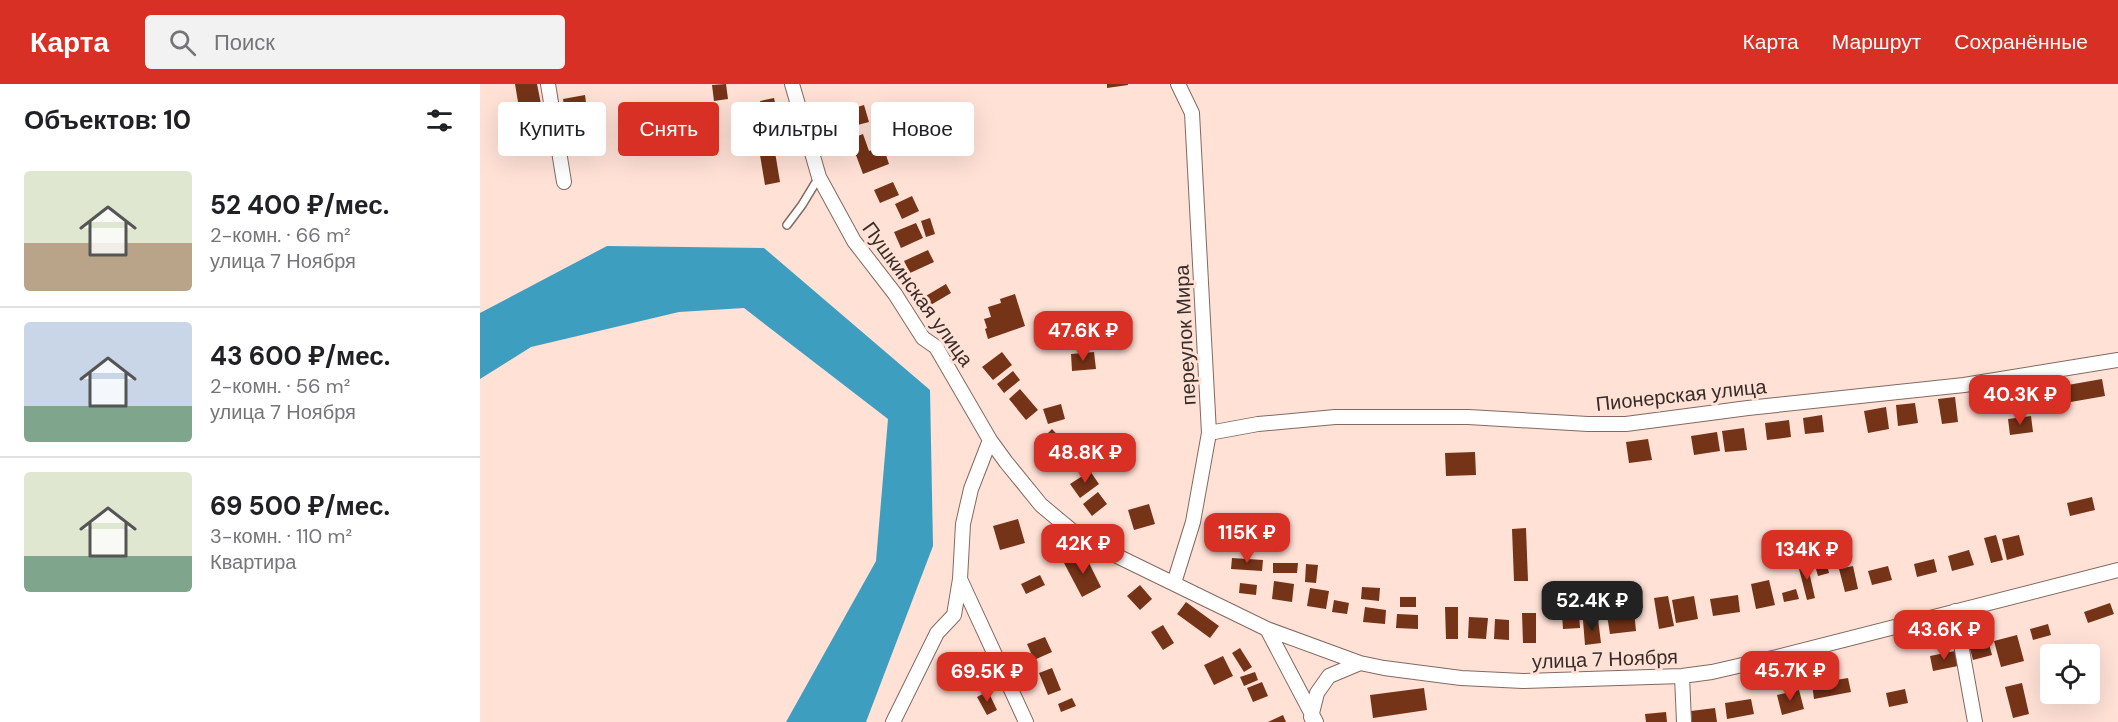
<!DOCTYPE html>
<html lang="ru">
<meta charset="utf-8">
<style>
:root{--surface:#fff;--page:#f2f2f2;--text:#202124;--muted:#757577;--line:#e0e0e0;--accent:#d93025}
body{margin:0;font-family:"DM Sans",sans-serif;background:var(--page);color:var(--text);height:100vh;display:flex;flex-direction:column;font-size:22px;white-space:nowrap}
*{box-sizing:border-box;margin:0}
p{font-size:20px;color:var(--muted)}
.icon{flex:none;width:33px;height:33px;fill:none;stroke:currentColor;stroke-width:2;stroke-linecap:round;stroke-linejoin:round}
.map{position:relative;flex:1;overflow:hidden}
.panel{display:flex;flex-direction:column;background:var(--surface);width:480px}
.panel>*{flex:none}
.guide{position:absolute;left:18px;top:18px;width:570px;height:54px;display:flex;gap:12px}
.fabs{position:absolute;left:1560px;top:560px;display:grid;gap:12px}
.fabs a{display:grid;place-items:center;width:60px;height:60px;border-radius:6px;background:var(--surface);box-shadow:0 6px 24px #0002;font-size:30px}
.price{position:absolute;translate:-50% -51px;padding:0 14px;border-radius:12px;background:var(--accent);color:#fff;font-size:20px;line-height:39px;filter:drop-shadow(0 2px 3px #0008)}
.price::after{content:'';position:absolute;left:50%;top:36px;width:18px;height:14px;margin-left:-9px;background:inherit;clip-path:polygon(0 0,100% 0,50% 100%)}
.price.on{background:#222;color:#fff}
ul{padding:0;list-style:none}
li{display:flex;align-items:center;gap:18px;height:150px;padding:0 24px}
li+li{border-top:2px solid var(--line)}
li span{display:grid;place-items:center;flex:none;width:168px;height:120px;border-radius:6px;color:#555}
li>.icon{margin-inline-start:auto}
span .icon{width:72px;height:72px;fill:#fffc;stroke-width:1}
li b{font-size:26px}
h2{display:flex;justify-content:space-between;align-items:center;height:72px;padding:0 24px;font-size:26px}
.pill{padding:0 21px;border-radius:6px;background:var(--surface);box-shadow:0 6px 24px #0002;font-size:21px;line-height:54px}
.pill.on{background:var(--accent);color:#fff}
header{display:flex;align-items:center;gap:36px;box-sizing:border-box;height:84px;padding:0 30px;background:var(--accent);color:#fff}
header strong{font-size:28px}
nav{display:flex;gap:33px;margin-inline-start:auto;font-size:21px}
.search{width:420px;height:54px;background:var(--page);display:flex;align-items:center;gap:15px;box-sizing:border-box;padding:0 21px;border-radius:6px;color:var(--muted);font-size:22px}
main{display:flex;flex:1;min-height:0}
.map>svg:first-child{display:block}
.water{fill:#3e9ebf}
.building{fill:#753318}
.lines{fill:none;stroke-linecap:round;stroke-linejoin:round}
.service-casing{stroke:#836960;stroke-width:10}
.minor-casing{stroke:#836960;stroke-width:16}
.service{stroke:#fff;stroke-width:7}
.minor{stroke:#fff;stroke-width:14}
.labels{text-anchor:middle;stroke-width:6;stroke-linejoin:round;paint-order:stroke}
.street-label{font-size:20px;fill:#372c28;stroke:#ffe1d6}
</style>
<header>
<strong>Карта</strong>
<div class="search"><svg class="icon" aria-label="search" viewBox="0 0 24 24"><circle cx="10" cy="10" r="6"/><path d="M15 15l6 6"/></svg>Поиск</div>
<nav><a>Карта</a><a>Маршрут</a><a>Сохранённые</a></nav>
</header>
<main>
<section class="panel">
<h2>Объектов: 10<svg class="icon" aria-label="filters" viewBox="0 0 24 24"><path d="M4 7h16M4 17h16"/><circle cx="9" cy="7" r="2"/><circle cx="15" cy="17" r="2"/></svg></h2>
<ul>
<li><span style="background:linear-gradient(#dfe7d0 60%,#b9a48a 0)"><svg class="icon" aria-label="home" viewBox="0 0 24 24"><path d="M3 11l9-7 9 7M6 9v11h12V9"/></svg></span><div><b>52 400 ₽/мес.</b><p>2-комн. · 66 m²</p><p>улица 7 Ноября</p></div></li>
<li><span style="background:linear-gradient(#c9d6e8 70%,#7fa58c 0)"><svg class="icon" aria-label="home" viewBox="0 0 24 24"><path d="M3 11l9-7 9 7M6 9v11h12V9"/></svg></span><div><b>43 600 ₽/мес.</b><p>2-комн. · 56 m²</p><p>улица 7 Ноября</p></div></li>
<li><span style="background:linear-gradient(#dfe7d0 70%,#7fa58c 0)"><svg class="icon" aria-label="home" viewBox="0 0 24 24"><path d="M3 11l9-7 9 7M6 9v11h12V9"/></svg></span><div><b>69 500 ₽/мес.</b><p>3-комн. · 110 m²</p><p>Квартира</p></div></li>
</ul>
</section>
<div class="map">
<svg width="1638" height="638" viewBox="0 0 1638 638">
<rect width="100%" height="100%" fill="#ffe1d6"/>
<path class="water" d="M127 162 284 164 450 306 453 462 386 638H306L396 477 408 335 264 224 199 228 51 263 0 295V229Z"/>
<path class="building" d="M35 0H57L61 20 39 24Z
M246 0 248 15 234 17 232 1Z
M627 0H648V1L627 4Z
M105 11 108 33 86 36 83 15Z
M294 14 303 55 289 58 280 17Z
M384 21 389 38 366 44 361 28Z
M383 50 389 67 403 62 409 80 383 90 370 55Z
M295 68 300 98 285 101 280 71Z
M413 98 419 111 400 119 394 106Z
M432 112 439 127 422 135 415 120Z
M450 134 455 150 446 153 441 137Z
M436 139 443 154 421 164 414 148Z
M448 166 454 178 430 189 424 177Z
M466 200 471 209 449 222 444 213Z
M535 210 545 242 508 255 505 245 507 244 504 235 511 233 508 223 521 219 520 215Z
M522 268 532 281 513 296 502 283Z
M614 268 616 285 592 287 591 270Z
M533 287 540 296 524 309 517 300Z
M1622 295 1625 312 1585 319 1582 302Z
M1566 299 1569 316 1554 318 1552 302Z
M540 305 558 326 546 336 529 315Z
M1520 306 1522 324 1500 327 1498 309Z
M1475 313 1478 338 1462 340 1458 315Z
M1435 319 1438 339 1418 342 1416 321Z
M581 320 585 335 568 340 563 325Z
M1406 323 1409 345 1388 349 1384 327Z
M1342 331 1344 348 1325 350 1323 334Z
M1551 332 1553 348 1530 351 1528 335Z
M1309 336 1311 353 1287 356 1285 339Z
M1264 344 1267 366 1245 368 1242 347Z
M572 345 590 364 579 375 561 356Z
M1237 348 1240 367 1214 371 1211 352Z
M1168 355 1172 376 1149 379 1146 358Z
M995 368 996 391 966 392 965 369Z
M610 387 619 400 600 414 590 400Z
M618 408 627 420 612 432 603 420Z
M1612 413 1615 426 1590 432 1587 419Z
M669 420 675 440 654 446 648 426Z
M538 435 545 459 520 466 513 442Z
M1046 444 1048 497H1034L1032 445Z
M1516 451 1523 476 1511 479 1504 454Z
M1539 451 1544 471 1527 476 1522 455Z
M1489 466 1494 481 1472 487 1468 472Z
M1344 468 1349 489 1338 492 1332 471Z
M604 469 621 503 602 513 584 479Z
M752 474 783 476 782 487 751 485Z
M1454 475 1457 488 1437 493 1434 480Z
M793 479H818L817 489H793Z
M1327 479 1335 514 1327 516 1318 481Z
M826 480 838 481 836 499 825 498Z
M1373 482 1378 505 1365 508 1359 485Z
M1408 482 1412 496 1392 501 1388 487Z
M560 491 565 501 546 510 541 500Z
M1289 496 1295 521 1276 525 1271 500Z
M794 497 814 500 812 518 792 515Z
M760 499 777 501 776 511 759 509Z
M660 501 672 515 660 526 647 512Z
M882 503 900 504 899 517 881 515Z
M830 504 849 507 846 525 827 522Z
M1316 505 1319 515 1304 518 1302 509Z
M1128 511 1129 527 1117 528 1116 512Z
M1258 511 1260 528 1233 532 1230 515Z
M1188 512 1194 542 1179 545 1174 514Z
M1214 512 1218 535 1196 539 1192 516Z
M920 513H936V523H920Z
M1162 513 1163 524 1142 526 1141 515Z
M854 516 869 519 867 530 852 528Z
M706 518 739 542 730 554 697 530Z
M1630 519 1634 530 1608 539 1604 528Z
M885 523 906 526 905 540 883 538Z
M965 523H978V555H966Z
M1154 527 1156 547 1130 550 1127 531Z
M1042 529H1056V559H1043Z
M1099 529 1100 544 1083 545 1082 531Z
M917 530 938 531V545L916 544Z
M989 533 1008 534 1006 555 988 554Z
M1015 535 1029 536V556L1014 555Z
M1118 535 1121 559 1105 561 1103 536Z
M1568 540 1571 551 1553 556 1550 545Z
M683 541 694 559 683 566 671 548Z
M1537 551 1544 577 1521 583 1514 557Z
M565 553 572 568 554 576 547 560Z
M1509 560 1512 571 1493 576 1490 565Z
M760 564 772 583 764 588 752 569Z
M1475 567 1478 582 1453 587 1450 572Z
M743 572 753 592 734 601 724 581Z
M572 584 581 606 568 611 559 589Z
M775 588 778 596 764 602 760 593Z
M1368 594 1371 608 1334 615 1332 600Z
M782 598 788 612 773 618 767 604Z
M1542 599 1549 630 1533 634 1525 603Z
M944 604 947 626 893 634 890 611Z
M1425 605 1428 619 1409 623 1406 609Z
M1319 606 1324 625 1302 631 1297 611Z
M508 607 517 626 507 631 497 613Z
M592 614 596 622 581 628 578 620Z
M1271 615 1274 630 1247 635 1245 619Z
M1235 624 1237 638H1212L1211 627Z
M1186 628 1187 638H1166L1165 630Z
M803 631 806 638H788Z"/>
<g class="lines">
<g class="service-casing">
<path id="service" d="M307 141 322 121 339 93"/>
</g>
<g class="minor-casing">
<path id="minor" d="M68 0 84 98
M312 0 339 93 374 157 415 210 443 254 456 263 510 356 526 378 561 421 591 446 635 471 787 545 880 579 904 584 981 594 1043 597 1202 592 1232 588 1297 573 1638 486
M729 349 778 340 855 333H988L1108 340H1146L1268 324 1484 301 1638 276
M480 495 546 638
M694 499 713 438 729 349 712 29 698 0
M1475 527 1495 638
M787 545 836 638
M1202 592 1204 638
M831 633 837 609 849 592 880 579
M413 638 457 549 474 531 480 495 483 440 491 405 510 356"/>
</g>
<use href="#service" class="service"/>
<use href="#minor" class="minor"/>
</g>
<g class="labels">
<g class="street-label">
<text transform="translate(438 210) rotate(54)" y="7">Пушкинская улица</text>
<text transform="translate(705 251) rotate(-93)" y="7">переулок Мира</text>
<text transform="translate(1201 311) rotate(-6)" y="7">Пионерская улица</text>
<text transform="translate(1125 575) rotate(-2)" y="7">улица 7 Ноября</text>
</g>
</g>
</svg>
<div class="fabs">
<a><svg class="icon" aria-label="locate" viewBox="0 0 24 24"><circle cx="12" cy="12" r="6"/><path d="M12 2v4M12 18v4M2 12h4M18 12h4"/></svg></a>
</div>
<b class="price" style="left:603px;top:278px">47.6K ₽</b>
<b class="price" style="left:1540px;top:342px">40.3K ₽</b>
<b class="price" style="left:605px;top:400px">48.8K ₽</b>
<b class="price" style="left:767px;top:480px">115K ₽</b>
<b class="price" style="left:603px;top:491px">42K ₽</b>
<b class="price" style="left:1327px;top:497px">134K ₽</b>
<b class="price on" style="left:1112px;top:548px">52.4K ₽</b>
<b class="price" style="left:1464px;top:577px">43.6K ₽</b>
<b class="price" style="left:1310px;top:618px">45.7K ₽</b>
<b class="price" style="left:507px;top:619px">69.5K ₽</b>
<div class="guide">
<a class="pill">Купить</a>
<a class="pill on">Снять</a>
<a class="pill">Фильтры</a>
<a class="pill">Новое</a>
</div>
</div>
</main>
